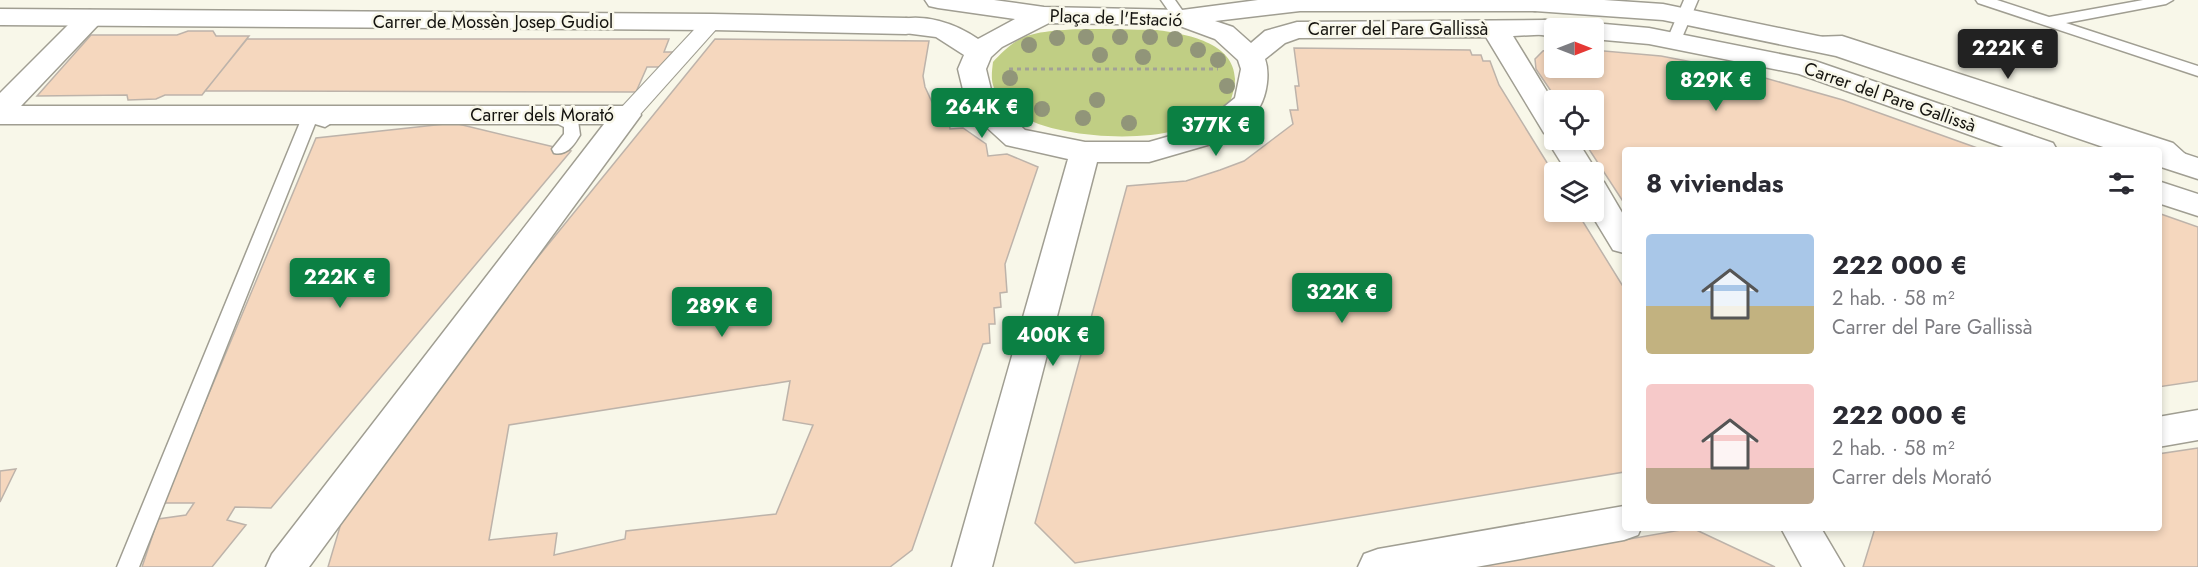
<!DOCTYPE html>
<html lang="es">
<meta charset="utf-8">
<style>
:root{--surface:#fff;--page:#f2f2f3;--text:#2b2b33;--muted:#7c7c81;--accent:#0b8043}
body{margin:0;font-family:Jost,sans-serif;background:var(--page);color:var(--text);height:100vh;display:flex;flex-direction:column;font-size:22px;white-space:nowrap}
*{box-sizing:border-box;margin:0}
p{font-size:20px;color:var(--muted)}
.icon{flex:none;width:33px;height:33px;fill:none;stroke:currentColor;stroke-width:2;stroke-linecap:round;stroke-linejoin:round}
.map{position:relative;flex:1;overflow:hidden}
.side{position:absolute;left:1622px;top:147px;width:540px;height:384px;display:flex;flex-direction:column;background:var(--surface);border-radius:6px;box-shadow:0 3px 9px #0003}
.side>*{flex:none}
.needle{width:39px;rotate:90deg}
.buttons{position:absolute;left:1544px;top:18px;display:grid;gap:12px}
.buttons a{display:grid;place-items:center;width:60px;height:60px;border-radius:6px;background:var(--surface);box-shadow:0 3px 9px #0003;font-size:30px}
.price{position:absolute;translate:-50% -51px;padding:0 14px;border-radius:6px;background:var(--accent);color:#fff;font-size:20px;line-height:39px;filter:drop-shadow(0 2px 3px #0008)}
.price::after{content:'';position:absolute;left:50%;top:36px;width:18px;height:14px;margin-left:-9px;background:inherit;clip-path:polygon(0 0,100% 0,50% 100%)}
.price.active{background:#222;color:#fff}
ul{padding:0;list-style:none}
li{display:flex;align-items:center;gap:18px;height:150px;padding:0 24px}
li span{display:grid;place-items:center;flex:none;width:168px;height:120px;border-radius:6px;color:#555}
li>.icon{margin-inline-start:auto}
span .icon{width:72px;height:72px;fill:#fffc;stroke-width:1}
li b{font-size:26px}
h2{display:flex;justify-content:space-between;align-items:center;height:72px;padding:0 24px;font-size:26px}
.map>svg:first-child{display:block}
.green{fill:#c0ce84}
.building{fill:#f5d7be;stroke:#bdb3aa;stroke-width:1.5;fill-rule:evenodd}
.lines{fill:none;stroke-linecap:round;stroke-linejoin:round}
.service-casing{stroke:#a09e92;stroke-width:3}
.pedestrian-casing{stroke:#a09e92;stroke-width:2}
.minor-casing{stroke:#a09e92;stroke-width:3}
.tertiary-casing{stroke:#a09e92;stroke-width:3}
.path{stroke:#a2a196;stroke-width:3;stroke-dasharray:4 4;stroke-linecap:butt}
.service{fill:#fff;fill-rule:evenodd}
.pedestrian{fill:#fff;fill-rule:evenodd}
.minor{fill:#fff;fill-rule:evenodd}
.tertiary{fill:#fff;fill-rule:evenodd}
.tree{fill:#919579}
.labels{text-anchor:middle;stroke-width:5;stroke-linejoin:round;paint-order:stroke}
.street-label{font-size:18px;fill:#14130f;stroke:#f8f7e9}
</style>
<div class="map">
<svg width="2198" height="567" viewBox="0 0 2198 567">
<rect width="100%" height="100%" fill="#f8f7e9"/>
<path class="green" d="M1157 30C1186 34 1234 42 1235 79 1235 87 1232 96 1230 103 1211 114 1194 125 1173 131 1130 143 1007 138 993 85 991 78 992 70 993 62 1001 53 1010 44 1022 38 1049 25 1124 30 1157 30Z"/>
<path class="building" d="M188 31H213L216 36H249L202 95H165L156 99 128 100 127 95 37 96 91 35H177Z
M247 39H669L664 52H675L669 67H647L636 92 205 91Z
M715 39 929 41 923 76 925 87 932 102 949 120 950 129 963 128 986 144 988 156 1007 154 1038 167 1005 264 1007 292 1000 293 1001 307 994 308 995 324H989L990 343 983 344 912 550 890 567H328L352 486ZM790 381 783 420 813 425 776 514 626 531 625 539 554 555 557 533 489 540 509 425Z
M1294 48 1470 50 1472 55H1481L1483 61H1490L1499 85 1554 174V212H1577L1624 288V472L1075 563 1035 523 1127 186 1186 181 1220 170 1244 161 1293 124 1290 110H1298L1295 86H1299Z
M1554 48V68H1593V50L1661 56 1744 72 1843 100 1983 150H1624V203L1583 140H1593V100H1557L1536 69 1535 59 1543 51Z
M454 123 571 151 271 508 235 507 227 520 246 525 212 567H142L158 519 186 515 194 503H163L316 138Z
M2158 213 2198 227V381L2158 387Z
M2198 448V567H1863L1875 528H2158V454Z
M16 469 0 502V471Z
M1692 528 1775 567H1470Z"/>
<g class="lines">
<g class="service-casing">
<path id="service" d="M1161 0H1175L1187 17 1185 20H1175Z
M1684 0H1698L1681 40 1679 43H1669L1667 40Z
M1976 0H1997L2049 17 2143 0H2173L2166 4 2066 23 2198 66V76L1978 3Z
M1842 36 2173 143 2194 162 2192 166H2180L2161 151 1841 45 1814 47 1807 42 1814 37Z
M311 110 331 118 333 122 325 127 315 124 139 567H117L303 115Z
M561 114 578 121 580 135C574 145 567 156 554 153L552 149 564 134V127L558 124H541L539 120 541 116Z"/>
</g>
<g class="pedestrian-casing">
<path id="pedestrian" d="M712 16 719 18 722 22 719 26 635 120 627 122 619 120 616 115 619 110 705 18Z"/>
</g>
<g class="minor-casing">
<path id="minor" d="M925 0H994L1044 7 1182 10 1258 0H1546L1548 3 1544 9 1535 11H1300L1215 21 1233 27 1251 43 1265 31 1297 22 1545 20 1554 22 1558 28H1554V34L1513 36 1554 103V140H1577L1597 172 1593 179V172H1567L1547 140 1551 135 1544 133 1486 37 1299 38 1285 43 1265 59C1270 73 1267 95 1259 108L1218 142 1149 162H1097L992 567H952L1068 159 1006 145 971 113 967 106 958 69 964 55 936 37 897 32 893 26 897 20C924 13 955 23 978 39L1015 19 938 8 929 6ZM1049 23 1177 25 1215 39 1238 60 1241 69 1235 98 1198 128 1149 142H1085L1025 130 994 102 986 69 991 57 1002 47Z
M90 10 99 12 103 18 99 24 21 106H627L637 108 641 115 309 567H266L272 554 604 124H0V93L81 12Z
M1593 179 1604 182 1624 216V253L1613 250 1590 212H1593Z
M2198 410V440L2158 447V417Z
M1624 506V528H1641L1638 535 1624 540 1476 567H1358L1364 554 1378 549Z
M1781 528H1821L1844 567H1802Z"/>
</g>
<g class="tertiary-casing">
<path id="tertiary" d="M1524 0H1604L1663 4 1842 41 2198 158V179L2158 166V150H2112L1836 56 1663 20 1535 11 1526 9 1522 3Z
M0 9 712 14 906 18 915 20 919 26 915 32 906 34 712 30 0 25Z
M1545 20 1563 23 1567 28H1554V37L1536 34 1532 28 1536 22Z
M1593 23 1649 28 1815 61 2053 143 2057 150H2012L1799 74 1649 44 1593 39V28H1581L1584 25Z
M2158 181 2198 194V216L2158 203Z"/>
</g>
<path class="path" d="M1009 69H1218"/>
<use href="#service" class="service"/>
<use href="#pedestrian" class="pedestrian"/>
<use href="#minor" class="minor"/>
<use href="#tertiary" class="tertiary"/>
</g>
<g class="tree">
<circle cx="1086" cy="37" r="8"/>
<circle cx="1120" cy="37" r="8"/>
<circle cx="1150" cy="37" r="8"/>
<circle cx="1057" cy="38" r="8"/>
<circle cx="1175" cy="39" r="8"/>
<circle cx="1029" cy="45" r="8"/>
<circle cx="1198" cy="50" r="8"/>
<circle cx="1100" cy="55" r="8"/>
<circle cx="1143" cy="57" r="8"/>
<circle cx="1218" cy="60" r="8"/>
<circle cx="1010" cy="78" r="8"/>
<circle cx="1227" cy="86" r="8"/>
<circle cx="1097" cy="100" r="8"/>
<circle cx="1042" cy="109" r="8"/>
<circle cx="1083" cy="118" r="8"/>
<circle cx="1129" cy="123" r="8"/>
</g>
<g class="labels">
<g class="street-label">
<text transform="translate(1116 18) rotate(2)" y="6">Plaça de l'Estació</text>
<text x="493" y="28">Carrer de Mossèn Josep Gudiol</text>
<text x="1398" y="35">Carrer del Pare Gallissà</text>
<text transform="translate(1890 97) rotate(19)" y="6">Carrer del Pare Gallissà</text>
<text x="542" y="121">Carrer dels Morató</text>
</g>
</g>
</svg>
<div class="buttons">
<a><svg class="needle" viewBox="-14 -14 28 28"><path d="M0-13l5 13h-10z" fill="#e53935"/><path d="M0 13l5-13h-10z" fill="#7c7c81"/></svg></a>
<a><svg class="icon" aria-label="locate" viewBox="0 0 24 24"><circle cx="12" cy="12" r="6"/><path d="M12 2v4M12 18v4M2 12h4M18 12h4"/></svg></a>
<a><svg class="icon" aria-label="layers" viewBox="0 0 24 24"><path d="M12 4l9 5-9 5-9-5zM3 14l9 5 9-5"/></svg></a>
</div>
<b class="price active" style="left:2008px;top:80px">222K €</b>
<b class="price" style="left:1716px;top:112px">829K €</b>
<b class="price" style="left:982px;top:139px">264K €</b>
<b class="price" style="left:1216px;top:157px">377K €</b>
<b class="price" style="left:340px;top:309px">222K €</b>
<b class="price" style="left:1342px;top:324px">322K €</b>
<b class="price" style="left:722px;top:338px">289K €</b>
<b class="price" style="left:1053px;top:367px">400K €</b>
<section class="side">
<h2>8 viviendas<svg class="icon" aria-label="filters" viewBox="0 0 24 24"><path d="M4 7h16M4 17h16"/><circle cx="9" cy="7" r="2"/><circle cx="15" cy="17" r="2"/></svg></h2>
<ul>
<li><span style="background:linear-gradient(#a9c7e8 60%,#c2b280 0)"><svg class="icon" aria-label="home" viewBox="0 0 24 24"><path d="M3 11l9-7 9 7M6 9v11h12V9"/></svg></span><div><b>222 000 €</b><p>2 hab. · 58 m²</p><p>Carrer del Pare Gallissà</p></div></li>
<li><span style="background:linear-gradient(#f6c9c9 70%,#b9a48a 0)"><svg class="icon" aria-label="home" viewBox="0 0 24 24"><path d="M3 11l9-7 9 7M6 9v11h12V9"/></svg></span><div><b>222 000 €</b><p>2 hab. · 58 m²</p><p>Carrer dels Morató</p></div></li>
</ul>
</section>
</div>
